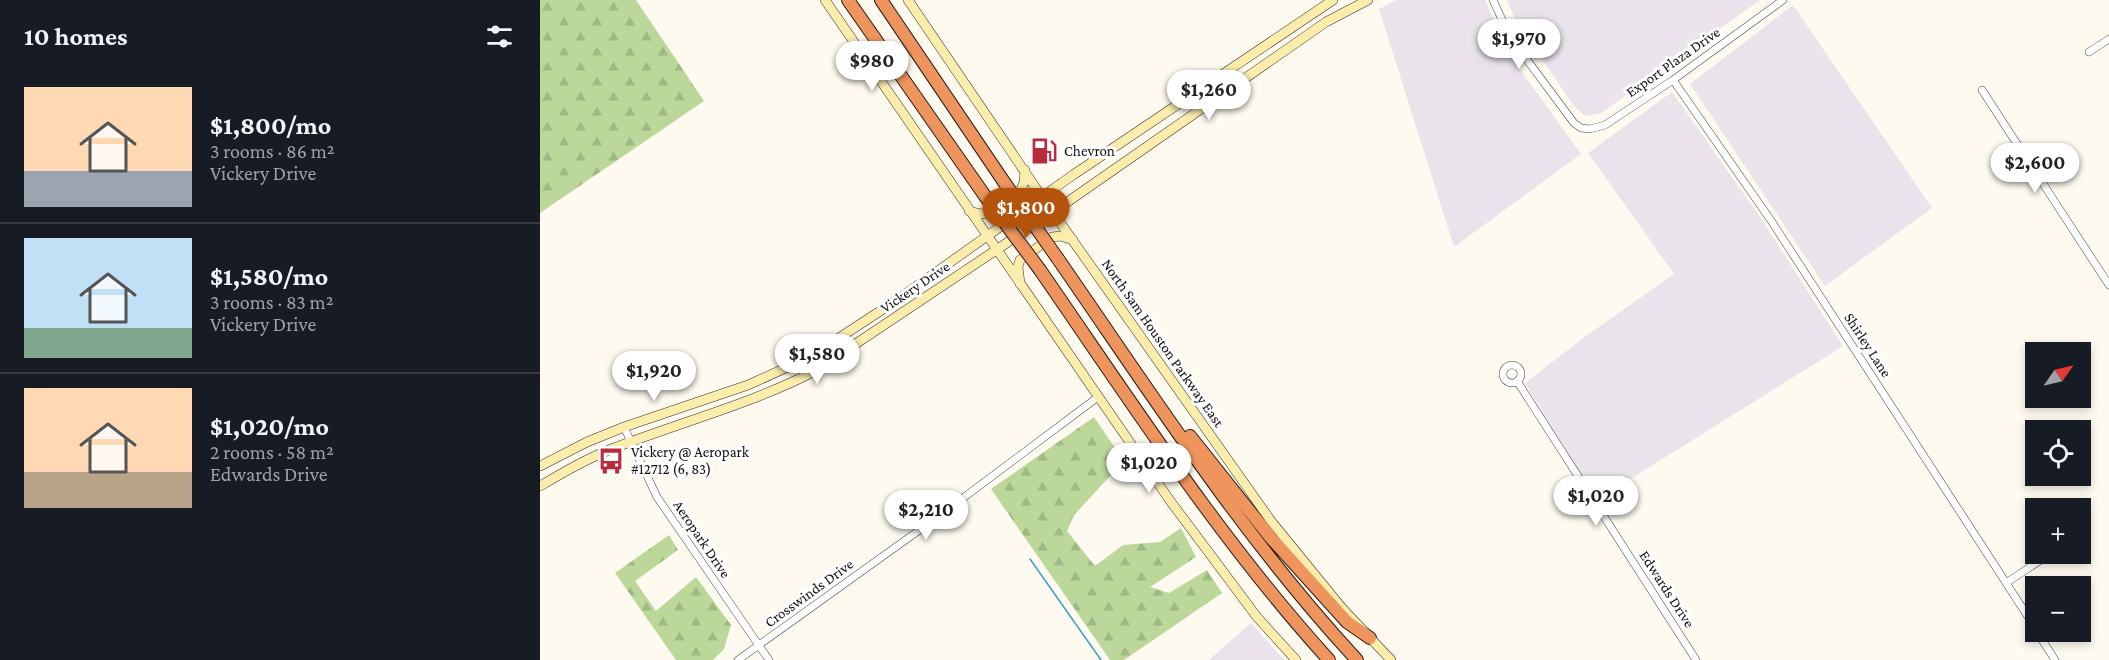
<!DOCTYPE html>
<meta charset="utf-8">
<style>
:root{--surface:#171b24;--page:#20242c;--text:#f1f3f6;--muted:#9ea1a6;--line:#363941;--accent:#b45309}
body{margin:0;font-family:"Crimson Pro",serif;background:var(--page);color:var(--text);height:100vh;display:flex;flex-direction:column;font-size:22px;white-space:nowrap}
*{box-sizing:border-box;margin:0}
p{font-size:20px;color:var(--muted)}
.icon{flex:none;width:33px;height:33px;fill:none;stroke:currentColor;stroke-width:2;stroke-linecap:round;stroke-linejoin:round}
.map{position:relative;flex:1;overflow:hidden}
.sheet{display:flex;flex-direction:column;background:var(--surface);width:540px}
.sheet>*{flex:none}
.needle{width:39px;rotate:56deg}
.fabs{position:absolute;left:1485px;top:342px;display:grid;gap:12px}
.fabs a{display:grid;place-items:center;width:66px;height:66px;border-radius:0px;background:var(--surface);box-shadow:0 3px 9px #0003;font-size:30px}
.price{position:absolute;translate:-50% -51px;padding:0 14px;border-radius:21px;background:#fff;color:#222;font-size:20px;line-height:39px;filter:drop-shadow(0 2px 3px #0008)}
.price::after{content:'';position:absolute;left:50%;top:36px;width:18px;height:14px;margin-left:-9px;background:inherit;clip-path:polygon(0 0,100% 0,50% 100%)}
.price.on{background:var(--accent);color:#fff}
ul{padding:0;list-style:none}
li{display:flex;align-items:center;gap:18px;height:150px;padding:0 24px}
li+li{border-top:2px solid var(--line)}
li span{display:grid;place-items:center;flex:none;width:168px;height:120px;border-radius:0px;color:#555}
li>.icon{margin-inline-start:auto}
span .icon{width:72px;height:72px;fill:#fffc;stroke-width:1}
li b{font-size:26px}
h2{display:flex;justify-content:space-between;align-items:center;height:72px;padding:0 24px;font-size:26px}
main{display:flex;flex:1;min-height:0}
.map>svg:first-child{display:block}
.industrial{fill:#eae3ec}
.forest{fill:url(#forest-firs)}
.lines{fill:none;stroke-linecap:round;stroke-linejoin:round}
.stream{stroke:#3f9dc9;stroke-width:1.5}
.street-casing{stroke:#414141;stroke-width:8}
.secondary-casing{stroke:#303030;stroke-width:10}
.highway-casing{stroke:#1f1f1f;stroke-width:14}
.street{stroke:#fff;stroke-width:7}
.secondary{stroke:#fcedad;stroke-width:9}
.highway{stroke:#ef945d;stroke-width:12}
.highway-bridge-casing{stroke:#1f1f1f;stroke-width:14;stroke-linecap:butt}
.highway-bridge{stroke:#ef945d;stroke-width:12}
.labels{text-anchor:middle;stroke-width:6;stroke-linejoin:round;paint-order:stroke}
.street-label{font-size:15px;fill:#0e0e0e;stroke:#fff}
.poi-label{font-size:15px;fill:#0e0e0e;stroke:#fff;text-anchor:start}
</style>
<main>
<section class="sheet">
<h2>10 homes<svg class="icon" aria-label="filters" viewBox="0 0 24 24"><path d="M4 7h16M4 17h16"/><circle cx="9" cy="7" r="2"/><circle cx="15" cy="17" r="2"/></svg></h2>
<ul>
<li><span style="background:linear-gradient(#ffd9b3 70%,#9aa5b1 0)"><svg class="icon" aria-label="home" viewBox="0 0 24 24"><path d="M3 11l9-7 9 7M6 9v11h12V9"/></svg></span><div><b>$1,800/mo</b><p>3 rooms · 86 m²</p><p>Vickery Drive</p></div></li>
<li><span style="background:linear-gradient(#bfe0f5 75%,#7fa58c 0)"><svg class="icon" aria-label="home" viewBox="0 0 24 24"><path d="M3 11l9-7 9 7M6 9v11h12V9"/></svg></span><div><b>$1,580/mo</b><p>3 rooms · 83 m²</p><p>Vickery Drive</p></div></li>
<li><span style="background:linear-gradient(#ffd9b3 70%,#b9a48a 0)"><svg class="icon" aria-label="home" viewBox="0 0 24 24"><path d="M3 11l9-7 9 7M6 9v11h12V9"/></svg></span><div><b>$1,020/mo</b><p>2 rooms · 58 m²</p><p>Edwards Drive</p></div></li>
</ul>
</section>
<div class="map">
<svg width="1569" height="660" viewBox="0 0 1569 660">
<defs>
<pattern id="forest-firs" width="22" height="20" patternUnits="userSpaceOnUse" patternTransform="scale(1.5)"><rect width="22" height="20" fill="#bbd89a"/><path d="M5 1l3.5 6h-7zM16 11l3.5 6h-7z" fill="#a0b884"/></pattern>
</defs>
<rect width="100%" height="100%" fill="#fefaef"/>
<path class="industrial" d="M857 0H945L959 32 976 64 1041 154 914 247 839 9Z
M967 0H1220L1061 113 1045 116 1034 106 977 23Z
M1253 5 1392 208 1285 286 1150 84Z
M1132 92 1218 214 1303 346 1057 500 985 383 1046 336 1134 274 1048 153Z
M711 623 744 660H669Z"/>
<path class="forest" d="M0 0H96L164 101 0 213Z
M554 417 584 461 534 515 527 531 555 566 583 545 620 542 641 528 656 557 610 587 629 593 667 570 682 593 584 660H570L451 489Z
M129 535 138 550 95 581 116 611 156 577 191 625 184 649 173 660H136L75 573Z"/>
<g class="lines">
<path class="stream" d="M490 559 561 660"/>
<g class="street-casing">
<path id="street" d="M953 0 970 37 1034 123 1041 128 1050 129 1065 125 1133 80 1243 0
M1549 52 1569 39
M1133 80 1232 222 1496 629
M1442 90 1569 285
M963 374a9 9 0 1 1 18 0a9 9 0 1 1-18 0Z
M977 381 1156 660
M84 427 117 497 229 660
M1466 583 1510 554
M1497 632 1515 660
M198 660 399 516 558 397"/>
</g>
<g class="secondary-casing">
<path id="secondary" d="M285 0 631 502 717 617 756 660
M368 0 502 197 731 521 802 608 851 660
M429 211 441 214 453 212 479 195 484 182 485 170
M480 284 478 266 480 260 512 237 521 236 533 240
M0 466 47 442 84 427 208 385 270 357 357 300 533 175 793 0
M0 486C24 472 48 458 74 448 141 422 211 404 275 371L513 212 786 22 828 0"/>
</g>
<g class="highway-casing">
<path id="highway" d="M308 0 445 196
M341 0 464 182
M518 259C613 396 703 537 817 660
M500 270C592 403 680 540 789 660
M650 436 731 538 807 622 830 638"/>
</g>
<use href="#street" class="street"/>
<use href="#secondary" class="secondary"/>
<use href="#highway" class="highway"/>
<g class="highway-bridge-casing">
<path id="highway-bridge" d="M464 182 518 259
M445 196 500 270"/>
</g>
<use href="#highway-bridge" class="highway-bridge"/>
</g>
<defs>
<g id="fuel-bare" transform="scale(2.07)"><path d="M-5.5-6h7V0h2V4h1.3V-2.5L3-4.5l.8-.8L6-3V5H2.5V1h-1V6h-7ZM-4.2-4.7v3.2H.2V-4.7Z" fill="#b92a3d" stroke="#fff" stroke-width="2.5" paint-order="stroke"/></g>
<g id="bus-bare" transform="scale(2.07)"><path d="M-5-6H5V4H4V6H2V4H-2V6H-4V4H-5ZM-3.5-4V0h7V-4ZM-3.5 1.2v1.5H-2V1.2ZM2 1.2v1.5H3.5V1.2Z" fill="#b92a3d" stroke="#fff" stroke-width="2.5" paint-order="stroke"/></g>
</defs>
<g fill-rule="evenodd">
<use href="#fuel-bare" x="504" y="151"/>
<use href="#bus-bare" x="71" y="461"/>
</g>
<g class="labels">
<g class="street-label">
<text transform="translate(1133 62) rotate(-35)" y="5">Export Plaza Drive</text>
<text transform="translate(375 287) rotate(-34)" y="5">Vickery Drive</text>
<text transform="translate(623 343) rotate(55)" y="5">North Sam Houston Parkway East</text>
<text transform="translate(1328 345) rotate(57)" y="5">Shirley Lane</text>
<text transform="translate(162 539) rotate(56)" y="5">Aeropark Drive</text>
<text transform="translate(1127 589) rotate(57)" y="5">Edwards Drive</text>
<text transform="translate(269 593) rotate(-36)" y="5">Crosswinds Drive</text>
</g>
<g class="poi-label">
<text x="524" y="156">Chevron</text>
<text x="91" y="457">Vickery @ Aeropark<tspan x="91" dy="17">#12712 (6, 83)</tspan></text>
</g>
</g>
</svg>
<div class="fabs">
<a><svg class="needle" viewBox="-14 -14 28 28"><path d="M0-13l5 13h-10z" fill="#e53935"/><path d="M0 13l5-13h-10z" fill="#9ea1a6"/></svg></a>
<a><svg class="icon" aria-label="locate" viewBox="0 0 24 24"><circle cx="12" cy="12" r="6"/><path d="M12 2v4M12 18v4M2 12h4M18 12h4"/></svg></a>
<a>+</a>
<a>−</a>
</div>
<b class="price" style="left:979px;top:70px">$1,970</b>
<b class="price" style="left:332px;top:92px">$980</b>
<b class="price" style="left:669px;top:121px">$1,260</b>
<b class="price" style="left:1495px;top:194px">$2,600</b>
<b class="price on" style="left:486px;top:239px">$1,800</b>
<b class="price" style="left:277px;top:385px">$1,580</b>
<b class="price" style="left:114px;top:402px">$1,920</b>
<b class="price" style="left:609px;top:494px">$1,020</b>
<b class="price" style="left:1056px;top:527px">$1,020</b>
<b class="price" style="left:386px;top:541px">$2,210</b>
</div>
</main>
